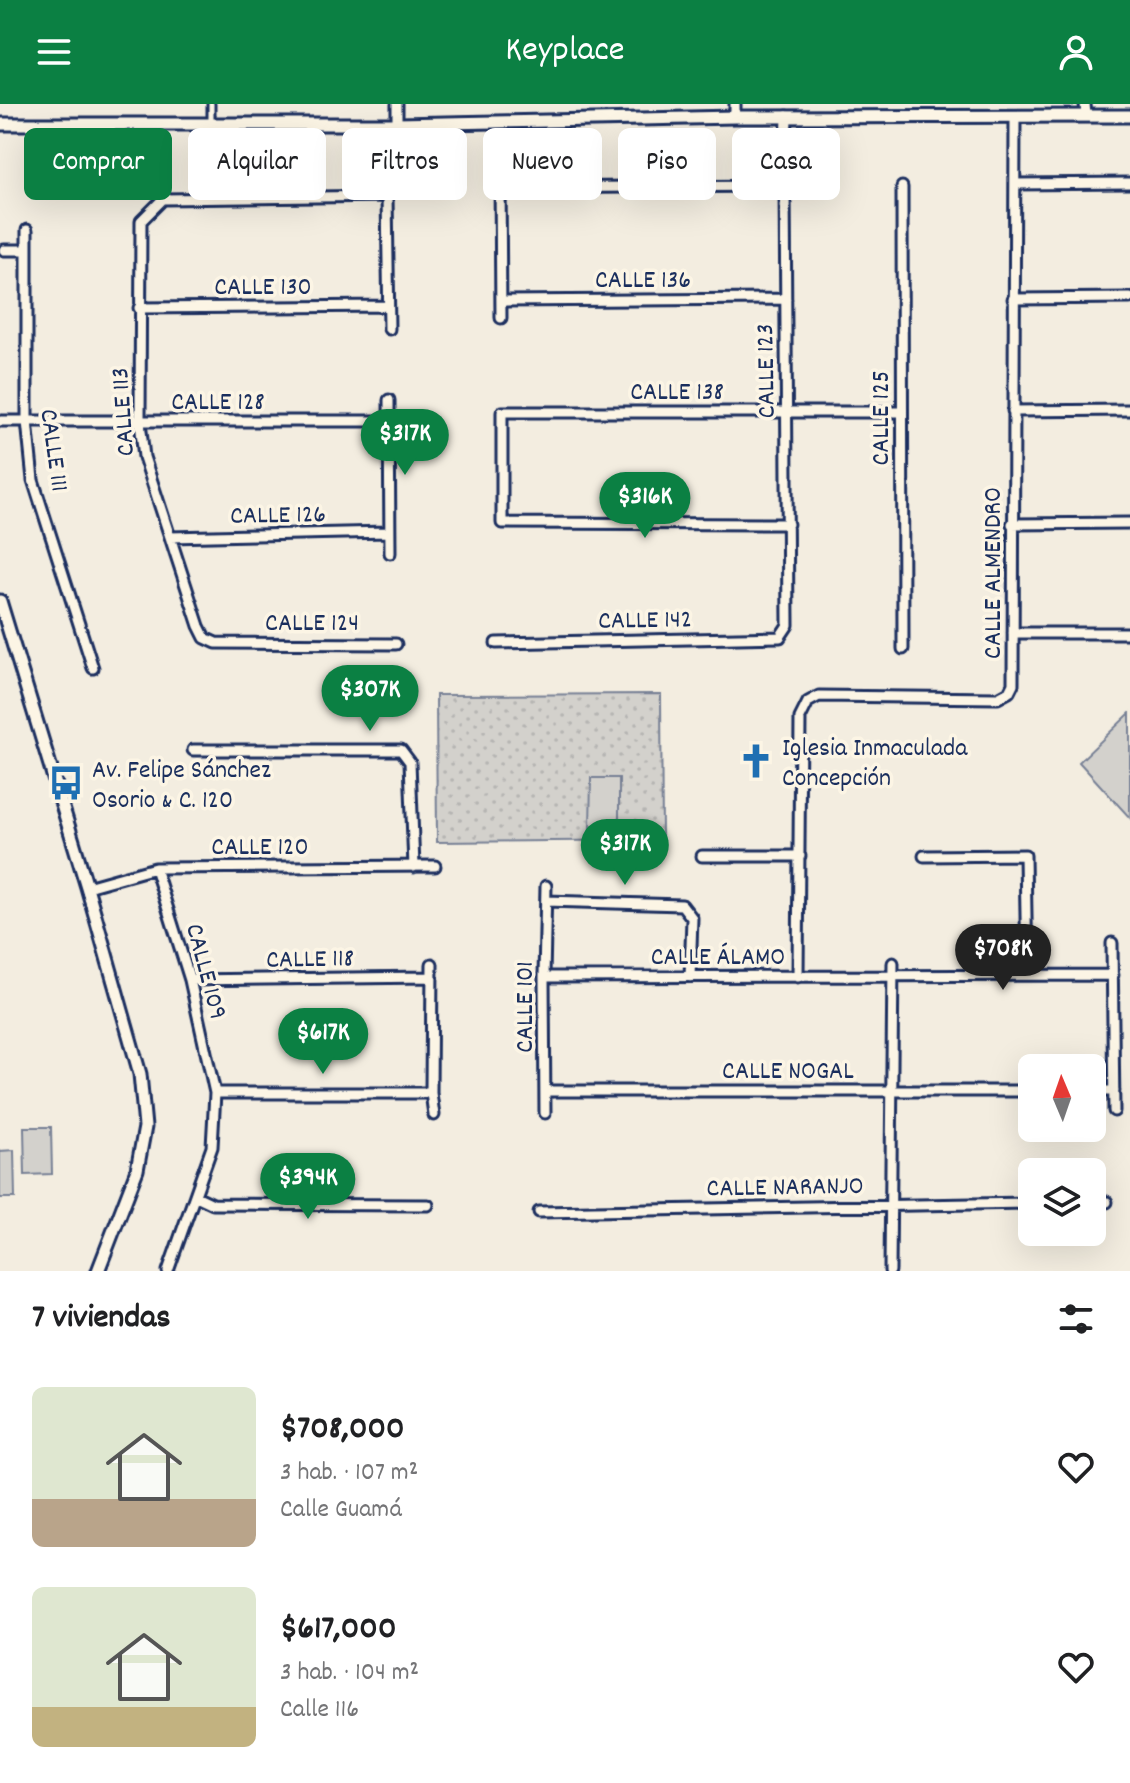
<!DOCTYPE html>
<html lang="es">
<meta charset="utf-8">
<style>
:root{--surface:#fff;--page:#f6f6f6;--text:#202124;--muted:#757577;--accent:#0b8043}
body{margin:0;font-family:Dekko,sans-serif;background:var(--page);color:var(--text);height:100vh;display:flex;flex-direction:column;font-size:30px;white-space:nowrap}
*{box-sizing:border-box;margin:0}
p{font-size:26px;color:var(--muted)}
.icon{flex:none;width:44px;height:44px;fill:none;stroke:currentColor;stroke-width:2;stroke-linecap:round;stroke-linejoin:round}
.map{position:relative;height:1167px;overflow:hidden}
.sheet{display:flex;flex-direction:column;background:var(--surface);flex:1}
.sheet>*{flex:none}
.top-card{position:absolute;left:24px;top:24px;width:1082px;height:72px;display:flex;gap:16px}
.needle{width:52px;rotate:358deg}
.controls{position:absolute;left:1018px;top:950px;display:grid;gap:16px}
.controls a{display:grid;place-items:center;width:88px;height:88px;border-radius:12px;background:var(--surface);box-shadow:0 8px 32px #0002;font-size:40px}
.price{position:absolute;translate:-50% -68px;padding:0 18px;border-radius:28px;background:var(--accent);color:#fff;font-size:26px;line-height:52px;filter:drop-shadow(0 2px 4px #0008)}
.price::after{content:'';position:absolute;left:50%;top:48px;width:24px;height:18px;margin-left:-12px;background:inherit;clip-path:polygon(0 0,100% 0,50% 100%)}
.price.on{background:#222;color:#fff}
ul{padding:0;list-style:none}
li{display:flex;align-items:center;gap:24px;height:200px;padding:0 32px}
li span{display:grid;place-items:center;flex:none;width:224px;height:160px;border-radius:12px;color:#555}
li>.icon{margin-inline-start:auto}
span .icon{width:96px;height:96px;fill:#fffc;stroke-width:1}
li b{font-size:34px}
h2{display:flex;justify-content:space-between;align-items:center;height:96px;padding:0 32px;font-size:34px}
.pill{padding:0 28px;border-radius:12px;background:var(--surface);box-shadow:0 8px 32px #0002;font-size:28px;line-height:72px}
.pill.on{background:var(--accent);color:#fff}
header{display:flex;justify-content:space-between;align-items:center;height:104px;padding:0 32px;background:var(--accent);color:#fff;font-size:36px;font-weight:600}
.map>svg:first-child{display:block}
.green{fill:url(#green-dots);stroke:#778095;stroke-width:2}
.pitch{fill:#d3d1cc;stroke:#778095;stroke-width:2}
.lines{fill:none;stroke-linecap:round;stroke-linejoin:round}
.service-casing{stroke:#1b2f5e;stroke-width:11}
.minor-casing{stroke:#1b2f5e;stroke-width:15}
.tertiary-casing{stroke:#1b2f5e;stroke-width:17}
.service{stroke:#fcf5e5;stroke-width:5}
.minor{stroke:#fcf5e5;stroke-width:9}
.tertiary{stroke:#fcf5e5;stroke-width:11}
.labels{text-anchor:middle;stroke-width:7;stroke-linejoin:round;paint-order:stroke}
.street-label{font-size:26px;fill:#1b2f5e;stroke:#fcf5e5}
.poi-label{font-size:26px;fill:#1b2f5e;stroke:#fcf5e5;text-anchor:start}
</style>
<header><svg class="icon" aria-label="menu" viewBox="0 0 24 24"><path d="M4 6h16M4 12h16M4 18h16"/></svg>Keyplace<svg class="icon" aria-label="person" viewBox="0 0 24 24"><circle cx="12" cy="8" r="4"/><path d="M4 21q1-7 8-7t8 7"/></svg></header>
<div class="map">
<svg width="1130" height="1167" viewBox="0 0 1130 1167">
<defs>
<pattern id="green-dots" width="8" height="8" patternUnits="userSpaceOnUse" patternTransform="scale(2)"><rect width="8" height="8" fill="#d3d1cc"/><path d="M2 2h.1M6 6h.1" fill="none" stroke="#b5b4b2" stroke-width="1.8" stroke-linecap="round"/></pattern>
</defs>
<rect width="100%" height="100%" fill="#f3ede0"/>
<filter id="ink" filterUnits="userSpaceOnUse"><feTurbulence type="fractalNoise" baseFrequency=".0125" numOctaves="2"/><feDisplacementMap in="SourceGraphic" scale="16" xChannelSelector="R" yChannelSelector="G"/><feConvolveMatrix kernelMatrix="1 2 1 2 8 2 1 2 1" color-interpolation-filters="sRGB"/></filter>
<g filter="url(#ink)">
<path class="green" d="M661 590 662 736 437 738 436 591Z"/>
<path class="pitch" d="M1130 609V714L1079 658Z
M591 674H619V724H590Z
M51 1023 52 1070 25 1071 24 1023Z
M14 1046 15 1094H0V1047Z"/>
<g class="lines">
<g class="service-casing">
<path id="service" d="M211 0V19"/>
</g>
<g class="minor-casing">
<path id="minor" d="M397 0V20
M735 0V13
M1085 0 1086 12
M500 71 501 214
M1015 80 1130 79
M902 83 903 545
M501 84 785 82
M387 92 163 95 141 117 140 318 144 353 199 522 205 534 216 539 396 540
M27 126V317L33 376 93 564
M4 146H26
M1013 195 1130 194
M502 197 786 195
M139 204 387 202
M389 225 387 92 390 72
M389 296 390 449
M1013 307 1130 306
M0 317H388
M788 420 502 419V308H901
M1012 420 1130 419
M170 433 388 428
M1013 529H1130
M496 539 780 533 788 521 785 82 787 12
M193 646H401L410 658 414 763
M702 752H800
M924 752 1025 751 1027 871
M155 764 190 876 215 989 212 1043 168 1167
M87 783 155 764 435 762
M546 797 682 801 692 814 690 873
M1112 839 1114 1007
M432 860 431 989 434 1011
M544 873 1113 871
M798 873 800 614 808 598 819 592 998 594 1009 588 1013 580 1015 12
M190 876 430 873
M545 987H1032
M1092 987H1114
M215 989H431
M545 1009 544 873 546 782
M196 1092 213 1100 428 1101
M1092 1098H1107
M539 1108 1032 1099
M890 1167 893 859"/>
</g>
<g class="tertiary-casing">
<path id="tertiary" d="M0 20H397L735 13 1130 12
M0 497 87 783 140 970 145 1023 137 1066 98 1167"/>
</g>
<use href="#service" class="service"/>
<use href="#minor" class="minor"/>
<use href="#tertiary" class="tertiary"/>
</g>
</g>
<defs>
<g id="church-bare" transform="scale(2.76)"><path d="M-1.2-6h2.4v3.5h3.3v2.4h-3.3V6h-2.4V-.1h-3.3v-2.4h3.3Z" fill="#1f6fb2" stroke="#fcf5e5" stroke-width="2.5" paint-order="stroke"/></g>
<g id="bus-bare" transform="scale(2.76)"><path d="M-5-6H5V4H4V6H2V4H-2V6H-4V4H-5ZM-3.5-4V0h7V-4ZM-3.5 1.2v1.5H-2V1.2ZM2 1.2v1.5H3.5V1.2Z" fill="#1f6fb2" stroke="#fcf5e5" stroke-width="2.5" paint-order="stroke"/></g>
</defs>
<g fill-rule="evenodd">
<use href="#church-bare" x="756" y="657"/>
<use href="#bus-bare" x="66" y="679"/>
</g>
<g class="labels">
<g class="street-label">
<text x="643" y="183">CALLE 136</text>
<text x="263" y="190">CALLE 130</text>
<text transform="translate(764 267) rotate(-91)" y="9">CALLE 123</text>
<text x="677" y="295">CALLE 138</text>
<text x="218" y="305">CALLE 128</text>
<text transform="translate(121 308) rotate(-94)" y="9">CALLE 113</text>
<text transform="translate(879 314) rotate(-90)" y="9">CALLE 125</text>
<text transform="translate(56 346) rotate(82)" y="9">CALLE 111</text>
<text transform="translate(278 409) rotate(-1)" y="9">CALLE 126</text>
<text transform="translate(991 469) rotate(-90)" y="9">CALLE ALMENDRO</text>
<text transform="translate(645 514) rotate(-1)" y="9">CALLE 142</text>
<text x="312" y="526">CALLE 124</text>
<text x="260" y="750">CALLE 120</text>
<text x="718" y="860">CALLE ÁLAMO</text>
<text transform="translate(310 853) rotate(-1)" y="9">CALLE 118</text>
<text transform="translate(208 867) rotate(75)" y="9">CALLE 109</text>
<text transform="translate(523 903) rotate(-90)" y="9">CALLE 101</text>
<text x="788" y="974">CALLE NOGAL</text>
<text transform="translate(785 1081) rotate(-1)" y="9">CALLE NARANJO</text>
</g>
<g class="poi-label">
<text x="782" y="651">Iglesia Inmaculada<tspan x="782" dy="30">Concepción</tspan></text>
<text x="92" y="673">Av. Felipe Sánchez<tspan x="92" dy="30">Osorio &amp; C. 120</tspan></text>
</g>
</g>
</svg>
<div class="controls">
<a><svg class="needle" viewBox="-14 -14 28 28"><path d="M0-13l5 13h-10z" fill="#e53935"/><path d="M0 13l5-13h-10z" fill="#757577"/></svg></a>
<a><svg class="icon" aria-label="layers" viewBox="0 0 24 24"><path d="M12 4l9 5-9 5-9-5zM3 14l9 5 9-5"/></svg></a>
</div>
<b class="price" style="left:405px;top:373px">$317K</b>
<b class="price" style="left:645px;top:436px">$316K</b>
<b class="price" style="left:370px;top:629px">$307K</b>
<b class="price" style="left:625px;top:783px">$317K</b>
<b class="price on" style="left:1003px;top:888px">$708K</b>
<b class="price" style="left:323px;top:972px">$617K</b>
<b class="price" style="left:308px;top:1117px">$394K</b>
<div class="top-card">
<a class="pill on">Comprar</a>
<a class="pill">Alquilar</a>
<a class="pill">Filtros</a>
<a class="pill">Nuevo</a>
<a class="pill">Piso</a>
<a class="pill">Casa</a>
</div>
</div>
<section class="sheet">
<h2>7 viviendas<svg class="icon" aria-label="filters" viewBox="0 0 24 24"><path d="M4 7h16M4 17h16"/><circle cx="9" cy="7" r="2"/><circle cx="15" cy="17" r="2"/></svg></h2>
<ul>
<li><span style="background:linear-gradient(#dfe7d0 70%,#b9a48a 0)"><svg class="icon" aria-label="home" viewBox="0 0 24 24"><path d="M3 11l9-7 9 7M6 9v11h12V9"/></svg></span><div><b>$708,000</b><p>3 hab. · 107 m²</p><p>Calle Guamá</p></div><svg class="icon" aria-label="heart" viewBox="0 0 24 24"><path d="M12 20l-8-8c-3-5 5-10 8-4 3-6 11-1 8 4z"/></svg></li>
<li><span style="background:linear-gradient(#dfe7d0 75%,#c2b280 0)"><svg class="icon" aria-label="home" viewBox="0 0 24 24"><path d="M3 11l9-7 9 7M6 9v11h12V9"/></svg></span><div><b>$617,000</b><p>3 hab. · 104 m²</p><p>Calle 116</p></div><svg class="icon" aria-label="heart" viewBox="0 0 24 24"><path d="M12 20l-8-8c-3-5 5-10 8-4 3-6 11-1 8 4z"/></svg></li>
</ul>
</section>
